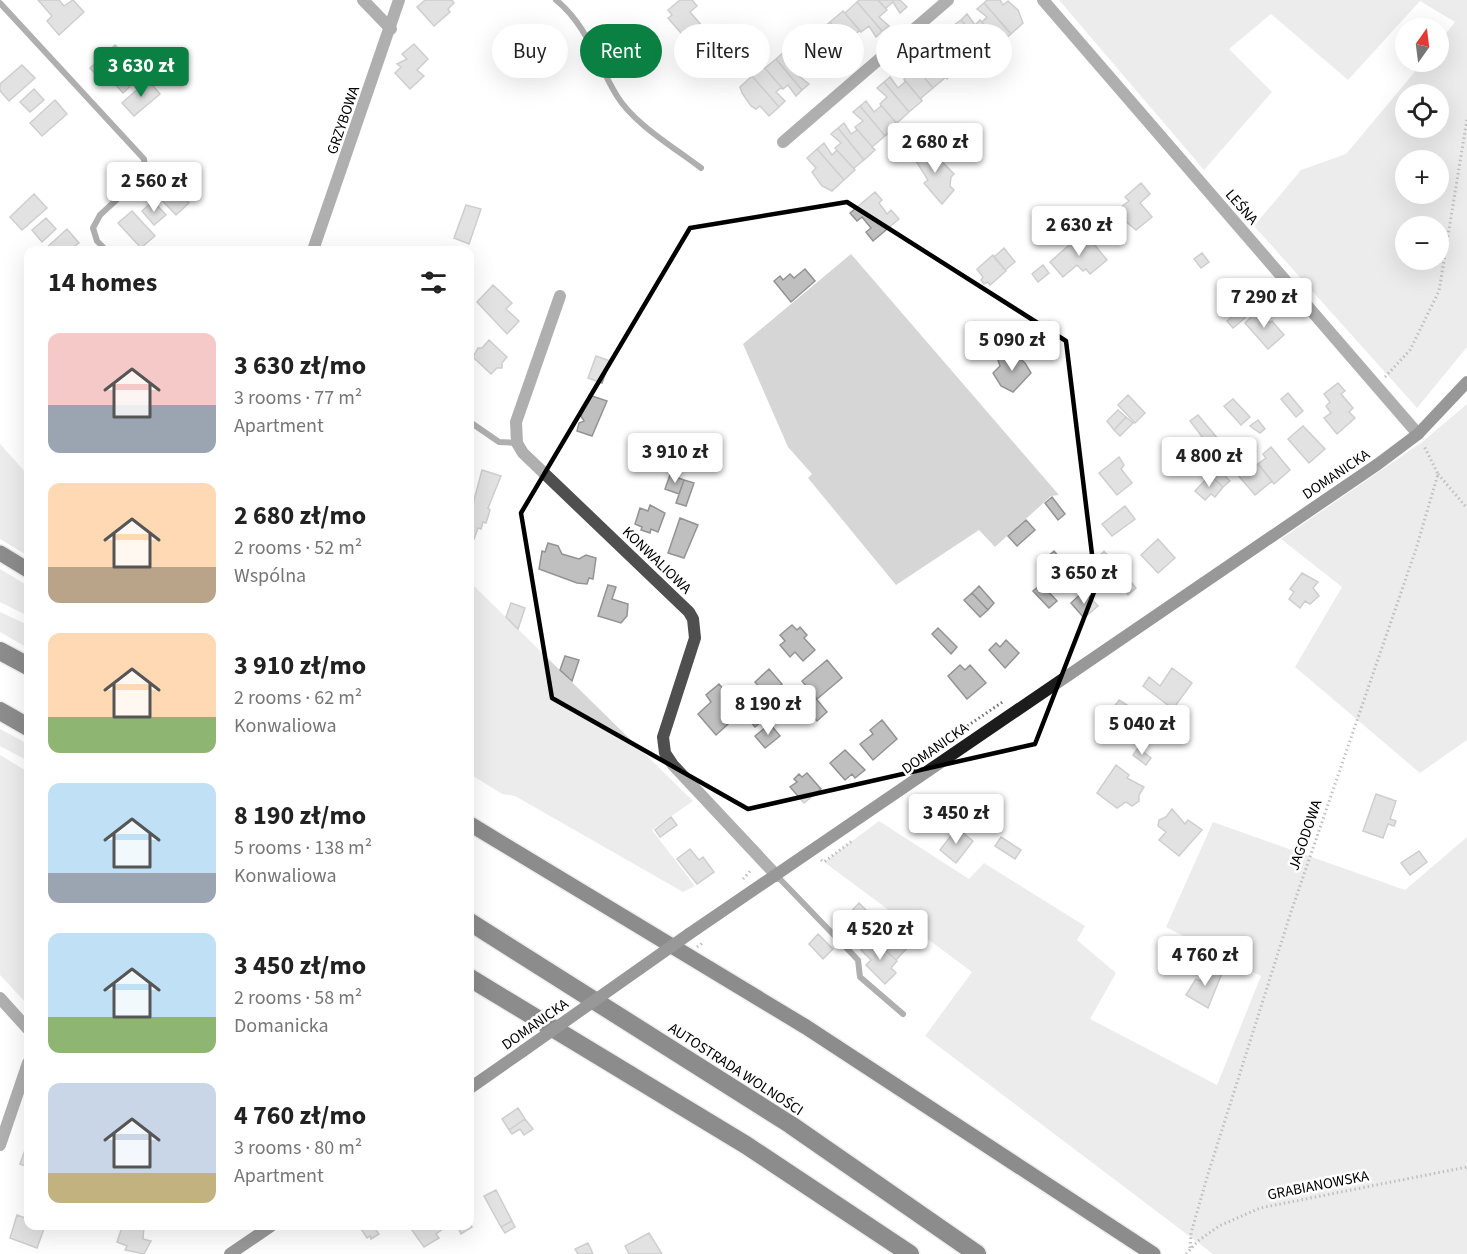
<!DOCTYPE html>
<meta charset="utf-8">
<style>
:root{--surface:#fff;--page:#f2f2f2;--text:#222;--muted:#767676;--accent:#0b8043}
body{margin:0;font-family:"Source Sans 3",sans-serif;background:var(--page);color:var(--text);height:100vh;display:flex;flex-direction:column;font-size:22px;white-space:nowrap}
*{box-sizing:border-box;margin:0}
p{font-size:20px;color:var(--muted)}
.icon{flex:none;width:33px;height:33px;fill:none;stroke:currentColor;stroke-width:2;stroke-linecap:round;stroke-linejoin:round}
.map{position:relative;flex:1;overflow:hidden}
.drawer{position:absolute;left:24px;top:246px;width:450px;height:984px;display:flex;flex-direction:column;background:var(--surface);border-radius:12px;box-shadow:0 6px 24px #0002}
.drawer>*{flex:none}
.hud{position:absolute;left:492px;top:24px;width:570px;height:54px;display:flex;gap:12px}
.needle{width:39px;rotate:14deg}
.controls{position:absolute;left:1395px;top:18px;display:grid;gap:12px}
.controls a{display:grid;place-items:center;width:54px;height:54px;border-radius:50%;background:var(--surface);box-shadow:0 6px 24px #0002;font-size:30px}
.price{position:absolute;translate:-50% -51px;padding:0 14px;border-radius:6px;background:#fff;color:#222;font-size:20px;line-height:39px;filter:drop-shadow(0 2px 3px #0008)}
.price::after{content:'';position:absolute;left:50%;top:36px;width:18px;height:14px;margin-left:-9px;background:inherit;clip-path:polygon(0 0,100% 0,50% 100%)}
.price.selected{background:var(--accent);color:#fff}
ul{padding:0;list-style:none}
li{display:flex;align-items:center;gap:18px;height:150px;padding:0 24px}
li span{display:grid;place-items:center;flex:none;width:168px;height:120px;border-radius:12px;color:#555}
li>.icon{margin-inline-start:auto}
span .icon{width:72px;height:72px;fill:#fffc;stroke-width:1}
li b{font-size:26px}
h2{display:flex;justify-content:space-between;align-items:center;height:72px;padding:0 24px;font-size:26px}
.tag{padding:0 21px;border-radius:27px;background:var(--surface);box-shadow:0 6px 24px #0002;font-size:21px;line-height:54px}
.tag.selected{background:var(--accent);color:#fff}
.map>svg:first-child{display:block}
.green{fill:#d6d6d6;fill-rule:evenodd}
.building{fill:#bfbfbf;stroke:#939393;stroke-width:1.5}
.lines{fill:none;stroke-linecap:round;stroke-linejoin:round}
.primary-casing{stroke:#dbdbdb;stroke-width:18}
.highway-casing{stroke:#dbdbdb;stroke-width:21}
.path{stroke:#717171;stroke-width:3;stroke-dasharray:1.5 3;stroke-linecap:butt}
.lane{stroke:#4f4f4f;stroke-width:6}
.street{stroke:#4f4f4f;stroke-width:12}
.secondary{stroke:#1c1c1c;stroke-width:12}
.primary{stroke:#000;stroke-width:15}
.highway{stroke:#000;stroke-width:18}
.path-bridge{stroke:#717171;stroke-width:3;stroke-dasharray:1.5 3;stroke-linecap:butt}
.secondary-bridge{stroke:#1c1c1c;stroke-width:12}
.marked{fill:none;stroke:#000;stroke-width:4.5;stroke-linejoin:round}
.labels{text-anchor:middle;stroke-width:5;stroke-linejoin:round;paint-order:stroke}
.street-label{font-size:15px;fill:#000;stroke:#fff}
</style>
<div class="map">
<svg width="1467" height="1254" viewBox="0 0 1467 1254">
<rect width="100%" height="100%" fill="#fff"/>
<path class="green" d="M1059 0H1467V347L1417 408 1254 226 1301 170 1346 154 1423 62H1438L1439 42 1455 22 1420 1 1348 80 1271 14 1229 49 1272 92 1204 170ZM1406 94H1438V128H1406ZM1406 160H1438V194H1406ZM1406 226H1438V260H1406Z
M851 254 1059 495 1051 496 995 547 979 530 896 585 808 478 812 474 788 447 743 344Z
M1467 404V740L1420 773 1295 667 1342 587 1281 539 1422 442Z
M0 444 28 475V556L0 539Z
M0 569 28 586V616L0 602Z
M470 582 693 801 652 830 695 886 683 892 515 796 502 794 470 774Z
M0 612 28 625V648L0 632Z
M0 729 28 744V761L0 746Z
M0 755 28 772V1005L0 975Z
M879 821 969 879 984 863 1085 926 1077 940 1116 973 1090 1019 1217 1085 1261 976 1166 927 1213 822 1405 890 1467 837V1254H1213L925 1036 972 972 824 862Z"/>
<path class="building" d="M38 0H59L64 6 73 0 84 12 59 35 47 21 52 16Z
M425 0H452L454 3 448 9 450 12 434 26 417 7Z
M680 0H692L697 6 690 12 703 27 687 40 668 18 672 15 668 10Z
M859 0H878L887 10 879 17 889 26 882 31 857 2Z
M878 0H900L907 7 900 13 893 2 886 8 887 10Z
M987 0H1000L1003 5 1008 1 1018 10 1023 23 1011 34 984 3Z
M857 2 882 31 876 37 869 26 861 32 843 11 845 13Z
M984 3 1011 34 1000 43 980 20 982 22 987 17 977 9Z
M843 11 861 32 859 31 852 37 862 46 855 52 830 22Z
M967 14 975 25 980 20 1000 43 998 41 987 50 961 20Z
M961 20 987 50 976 60 957 37 959 39 964 34 954 25Z
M830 22 855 52 848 57 841 46 833 52 815 31 817 33Z
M815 31 833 52 831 51 824 57 834 66 828 72 802 42Z
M942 32 949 44 957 37 976 60 973 57 961 67 935 38Z
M935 38 961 67 948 78 930 57 932 59 939 53 929 44Z
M802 42 828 72 821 77 813 66 806 73 786 50 790 53Z
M414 44 428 59 417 70 424 76 410 89 395 73 401 67 397 64 407 59 402 54Z
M115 45 127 58 102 81 90 68Z
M786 50 806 73 804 71 799 76 809 84 802 90 776 59Z
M915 52 922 64 930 57 948 78 947 79 946 77 933 88 908 58Z
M908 58 933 88 921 98 922 101 904 79 911 73 901 64Z
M776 59 802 90 796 96 788 85 783 89 763 66 765 68Z
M22 65 35 78 9 101 0 91V84Z
M763 66 783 89 781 88 776 92 785 101 779 107 752 76Z
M126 69 137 80 123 93 113 82Z
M752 76 779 107 769 116 760 106 756 109 751 106 742 93 740 87Z
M890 77 898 88 905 82 904 79 922 101 909 112 884 82Z
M148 80 160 94 134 116 122 103Z
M884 82 909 112 897 123 898 125 880 104 887 97 877 88Z
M34 89 44 100 30 112 20 102Z
M55 100 67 114 42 136 30 123Z
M866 101 874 112 881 106 880 104 898 125 885 136 860 106Z
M860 106 885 136 872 147 875 150 855 127 863 121 853 112Z
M844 123 851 134 857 130 855 127 875 150 864 160 838 128Z
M838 128 864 160 854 168 855 170 835 148 841 143 831 134Z
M824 143 832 155 837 150 835 148 855 170 844 180 817 149Z
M927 146 954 174 951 177 950 186 954 190 942 204 924 183 928 180 914 158Z
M817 149 844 180 832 191 822 186 812 172 816 168 807 158Z
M167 178 189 203 176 215 153 191Z
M1141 183 1150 194 1140 203 1152 217 1136 230 1122 218 1124 215 1118 209 1129 201 1125 197Z
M875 192 882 200 879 203 887 214 891 210 899 219 873 241 866 232 871 228 862 217 857 221 850 213Z
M34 194 47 208 22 230 10 217Z
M153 201 166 215 154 225 142 211Z
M466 205 481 209 469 244 454 238Z
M132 211 155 236 141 248 118 223Z
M46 218 56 229 42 242 32 230Z
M67 229 79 243 70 250H44Z
M1084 232 1107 260 1090 274 1086 269 1083 271 1077 265 1063 277 1050 262Z
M1004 248 1015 262 1005 270 994 257Z
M1202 253 1209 262 1201 268 1194 259Z
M993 255 1006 271 990 285 988 282 984 284 981 280 983 277 977 269Z
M1043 265 1049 273 1038 282 1032 274Z
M805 269 815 281 791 302 774 281 780 276 783 280 790 274 794 278Z
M493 285 512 303 506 309 519 321 507 334 477 302Z
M1261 308 1270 323 1272 321 1284 335 1268 349 1245 323Z
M1239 311 1245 318 1233 328 1227 321Z
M489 340 507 357 502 363V368H497L491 374 473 357 478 348H482Z
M1012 352 1025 363 1031 373 1013 392 1001 386 993 373 1000 366 998 360Z
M596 356 610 361 602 383 588 378Z
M1338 383 1345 391 1341 394 1353 408 1349 412 1355 418 1337 434 1324 418 1331 413 1326 406 1330 402 1324 394Z
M1288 393 1303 411 1296 417 1281 399Z
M589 395 607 401 592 436 577 431 579 423 584 421 581 416Z
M1128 395 1145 413 1135 423 1118 405Z
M1233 399 1250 417 1241 425 1224 406Z
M1118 410 1126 417 1114 430 1107 421Z
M1198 415 1218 439 1209 446 1190 421Z
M1126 417 1133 423 1120 436 1114 430Z
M1258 420 1265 429 1260 433 1250 426Z
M1303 426 1325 449 1309 463 1288 439Z
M1223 447 1229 455 1217 466 1210 458Z
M1271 447 1290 470 1274 484 1258 464 1266 458 1263 454Z
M1119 457 1124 465 1121 469 1132 483 1117 495 1099 473Z
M1224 463 1231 471 1226 475 1219 467Z
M1258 464 1272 481 1255 495 1237 474 1248 465 1252 470Z
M1217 468 1230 481 1223 487 1210 475Z
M482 470 501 476 488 508 490 510 486 523 483 522 481 529 478 528 474 539 470 538V503L473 504Z
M670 475 684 480 679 494 665 489Z
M1210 475 1223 487 1215 497 1211 494 1205 500 1195 491Z
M684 480 694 483 686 506 676 503Z
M1052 497 1065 514 1058 520 1045 503Z
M650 505 665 513 658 532 651 529 650 533 641 530 642 527 635 524 640 508 648 511Z
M1125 506 1135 519 1112 536 1102 524Z
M680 518 698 525 684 558 668 553Z
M1026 520 1035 530 1017 546 1008 536Z
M1158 539 1175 558 1158 573 1141 555Z
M548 543 558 546 562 554 579 559 586 555 596 558 593 579 589 578 587 584 577 583 539 569 542 551 545 552Z
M1054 551 1075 575 1066 583 1057 573 1060 570 1048 556Z
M1104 551 1136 588 1128 595 1117 582 1106 591 1089 567Z
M1302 573 1318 582 1313 588 1319 596 1310 604 1305 601 1300 608 1289 599 1294 592 1290 589Z
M1041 584 1057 601 1049 608 1033 591Z
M608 585 616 587 612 599 628 604 627 616 621 623 598 616Z
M979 586 994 603 988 610 972 593Z
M1084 591 1098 606 1084 618 1071 603Z
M972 593 988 610 980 617 964 600Z
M511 603 525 608 518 629 506 617Z
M792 625 797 630 800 627 807 635 804 638 815 650 803 661 795 652 790 657 780 645 785 641 780 635Z
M938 628 957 647 951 654 932 634Z
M1006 640 1019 653 1005 668 989 650 996 643 1000 647Z
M565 656 579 660 572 681 560 670Z
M827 660 842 678 817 699 802 681Z
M960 665 965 670 970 665 986 683 967 699 948 676Z
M1172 668 1192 683 1173 709 1143 686 1149 677 1160 686Z
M769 669 782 684 766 695 755 682Z
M719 684 731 698 726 703 737 716 716 735 698 714 711 702 706 695Z
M809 690 827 712 817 721 799 699Z
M1119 700 1136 711 1133 718 1140 724 1128 740 1110 726 1116 715 1111 711Z
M754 702 767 717 755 727 750 721 755 716 747 708Z
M882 720 897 739 873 760 860 744 873 734 870 730Z
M770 724 780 736 765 748 755 736Z
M1138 748 1151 758 1146 765 1133 755Z
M845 750 865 770 855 778 852 774 845 780 830 763Z
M1116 765 1129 775 1127 778 1144 787 1139 795V801L1132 806 1126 802 1117 808 1097 793Z
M807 773 821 789 804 803 790 787 797 782 794 779 799 774 802 777Z
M1376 794 1396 801 1390 819 1396 821 1394 826 1388 824 1383 838 1363 831Z
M1172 809 1185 824 1188 820 1202 830 1179 856 1159 840 1166 832 1158 826 1159 820 1166 817Z
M671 817 677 825 660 837 655 830Z
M957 828 973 841 956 863 940 850Z
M1001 837 1021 850 1015 859 995 846Z
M690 849 699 860 703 857 714 872 697 884 677 859Z
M1419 851 1427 862 1410 875 1401 863Z
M859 903 873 917 859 932 844 919Z
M818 934 833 949 823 959 809 944Z
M901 934 911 944 896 960 885 950Z
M873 938 897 961 891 968 896 973 885 984 866 965 871 960 861 950Z
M1209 966 1222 973 1208 1008 1186 995 1196 979 1200 981Z
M518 1108 525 1119 509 1130 502 1119Z
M525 1119 533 1129 524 1135 520 1129 512 1134 509 1130Z
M28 1142V1167L20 1164Z
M496 1190 512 1221 501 1227 484 1196Z
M17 1215 28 1219V1226H45L37 1248 10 1238Z
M512 1221 515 1227 505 1233 501 1227Z
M470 1223 472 1227 461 1234 457 1226H470Z
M125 1226H144L143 1239 151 1241 144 1254 125 1250 127 1246 117 1242 122 1227Z
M359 1226H385L376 1230 379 1234 371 1239 370 1236 367 1238Z
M409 1226H447L436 1234 439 1238 424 1247Z
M649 1233 662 1254H629L625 1246Z
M588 1243 593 1254H578L575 1249Z"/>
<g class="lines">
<g class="primary-casing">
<path id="primary" d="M0 553 28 570
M470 824 806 1027 1153 1254"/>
</g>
<g class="highway-casing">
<path id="highway" d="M0 651 28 666
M0 711 28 727
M470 922 791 1125 977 1254
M470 978 746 1145 910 1254"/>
</g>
<path class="path" d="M1385 377 1410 350 1439 291 1467 119
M1438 474 1467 508
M960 731 1004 701
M821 860 824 862 852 841
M743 879 752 869
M1190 1248 1191 1233 1208 1174 1291 912 1416 549 1438 474 1424 446
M1186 1254 1198 1241 1219 1226 1260 1208 1467 1167"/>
<path class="lane" d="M556 0C588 26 596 62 617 96 634 124 675 148 701 168
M0 3 144 159 145 170 141 177 100 215 93 228 97 241 106 250
M470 422 499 442 517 443
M777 876 858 960 860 977 903 1014"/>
<path class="street" d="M363 0 391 29
M1043 0 1418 434
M783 142 948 0
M313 250 399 0
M560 296 516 422 517 443 523 453 689 612 693 619 695 638 663 737 665 753 673 765 777 876
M0 998 28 1029
M0 1145 28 1063"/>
<path class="secondary" d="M689 934 1378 464 1418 434 1467 382
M470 1088 523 1051
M230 1254 271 1226"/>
<use href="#primary" class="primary"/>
<use href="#highway" class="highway"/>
<path class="path-bridge" d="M697 947 704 942"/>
<path class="secondary-bridge" d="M523 1051 689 934"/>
</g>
<path d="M0 0H1467V1254H0ZM847 202 1066 341 1096 587 1035 744 748 809 552 698 521 513 690 228Z" fill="#fff" fill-opacity=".55" fill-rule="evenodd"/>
<path class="marked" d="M847 202 1066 341 1096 587 1035 744 748 809 552 698 521 513 690 228Z"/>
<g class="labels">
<g class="street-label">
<text transform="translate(343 120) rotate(-71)" y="5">GRZYBOWA</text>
<text transform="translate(1242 207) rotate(49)" y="5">LEŚNA</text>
<text transform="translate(1336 474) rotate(-34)" y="5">DOMANICKA</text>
<text transform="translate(657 560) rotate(44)" y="5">KONWALIOWA</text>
<text transform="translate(935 748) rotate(-35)" y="5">DOMANICKA</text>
<text transform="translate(1305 835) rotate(-71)" y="5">JAGODOWA</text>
<text transform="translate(535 1024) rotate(-35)" y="5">DOMANICKA</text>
<text transform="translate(736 1069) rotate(33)" y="5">AUTOSTRADA WOLNOŚCI</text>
<text transform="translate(1318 1185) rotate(-11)" y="5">GRABIANOWSKA</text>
</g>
</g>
</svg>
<div class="controls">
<a><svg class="needle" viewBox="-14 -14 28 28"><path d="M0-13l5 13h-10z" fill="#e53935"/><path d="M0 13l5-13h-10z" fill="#767676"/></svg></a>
<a><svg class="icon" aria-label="locate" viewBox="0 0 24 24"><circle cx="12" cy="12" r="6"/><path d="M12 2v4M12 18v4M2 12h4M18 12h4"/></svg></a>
<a>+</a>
<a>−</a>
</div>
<b class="price selected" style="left:141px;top:98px">3 630 zł</b>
<b class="price" style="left:935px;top:174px">2 680 zł</b>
<b class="price" style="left:154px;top:213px">2 560 zł</b>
<b class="price" style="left:1079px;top:257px">2 630 zł</b>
<b class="price" style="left:1264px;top:329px">7 290 zł</b>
<b class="price" style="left:1012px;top:372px">5 090 zł</b>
<b class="price" style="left:675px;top:484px">3 910 zł</b>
<b class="price" style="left:1209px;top:488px">4 800 zł</b>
<b class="price" style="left:1084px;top:605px">3 650 zł</b>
<b class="price" style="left:768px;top:736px">8 190 zł</b>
<b class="price" style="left:1142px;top:756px">5 040 zł</b>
<b class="price" style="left:956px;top:845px">3 450 zł</b>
<b class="price" style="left:880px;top:961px">4 520 zł</b>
<b class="price" style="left:1205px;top:987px">4 760 zł</b>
<div class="hud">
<a class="tag">Buy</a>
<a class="tag selected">Rent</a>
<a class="tag">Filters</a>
<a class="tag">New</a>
<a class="tag">Apartment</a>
</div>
<section class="drawer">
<h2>14 homes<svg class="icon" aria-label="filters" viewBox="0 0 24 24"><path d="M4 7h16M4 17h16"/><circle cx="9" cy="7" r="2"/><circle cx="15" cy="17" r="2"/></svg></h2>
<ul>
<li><span style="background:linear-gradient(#f6c9c9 60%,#9aa5b1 0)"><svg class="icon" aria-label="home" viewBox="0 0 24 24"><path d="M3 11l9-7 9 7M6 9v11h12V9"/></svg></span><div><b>3 630 zł/mo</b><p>3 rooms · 77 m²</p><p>Apartment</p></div></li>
<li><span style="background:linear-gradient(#ffd9b3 70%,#b9a48a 0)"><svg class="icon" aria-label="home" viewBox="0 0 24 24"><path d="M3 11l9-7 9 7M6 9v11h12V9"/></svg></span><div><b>2 680 zł/mo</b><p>2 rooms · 52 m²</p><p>Wspólna</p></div></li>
<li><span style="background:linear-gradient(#ffd9b3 70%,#8fb573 0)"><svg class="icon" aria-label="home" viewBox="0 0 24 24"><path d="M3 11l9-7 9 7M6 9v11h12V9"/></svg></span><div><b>3 910 zł/mo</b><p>2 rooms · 62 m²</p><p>Konwaliowa</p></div></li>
<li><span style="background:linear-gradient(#bfe0f5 75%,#9aa5b1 0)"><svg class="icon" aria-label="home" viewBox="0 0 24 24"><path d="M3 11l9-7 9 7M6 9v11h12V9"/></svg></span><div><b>8 190 zł/mo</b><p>5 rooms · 138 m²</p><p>Konwaliowa</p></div></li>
<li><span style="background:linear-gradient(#bfe0f5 70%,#8fb573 0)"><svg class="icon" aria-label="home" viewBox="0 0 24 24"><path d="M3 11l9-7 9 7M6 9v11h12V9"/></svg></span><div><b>3 450 zł/mo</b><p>2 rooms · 58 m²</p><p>Domanicka</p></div></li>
<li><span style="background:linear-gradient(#c9d6e8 75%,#c2b280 0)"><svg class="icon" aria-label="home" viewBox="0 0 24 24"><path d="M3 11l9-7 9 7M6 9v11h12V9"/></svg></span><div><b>4 760 zł/mo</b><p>3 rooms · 80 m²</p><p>Apartment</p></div></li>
</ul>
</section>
</div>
